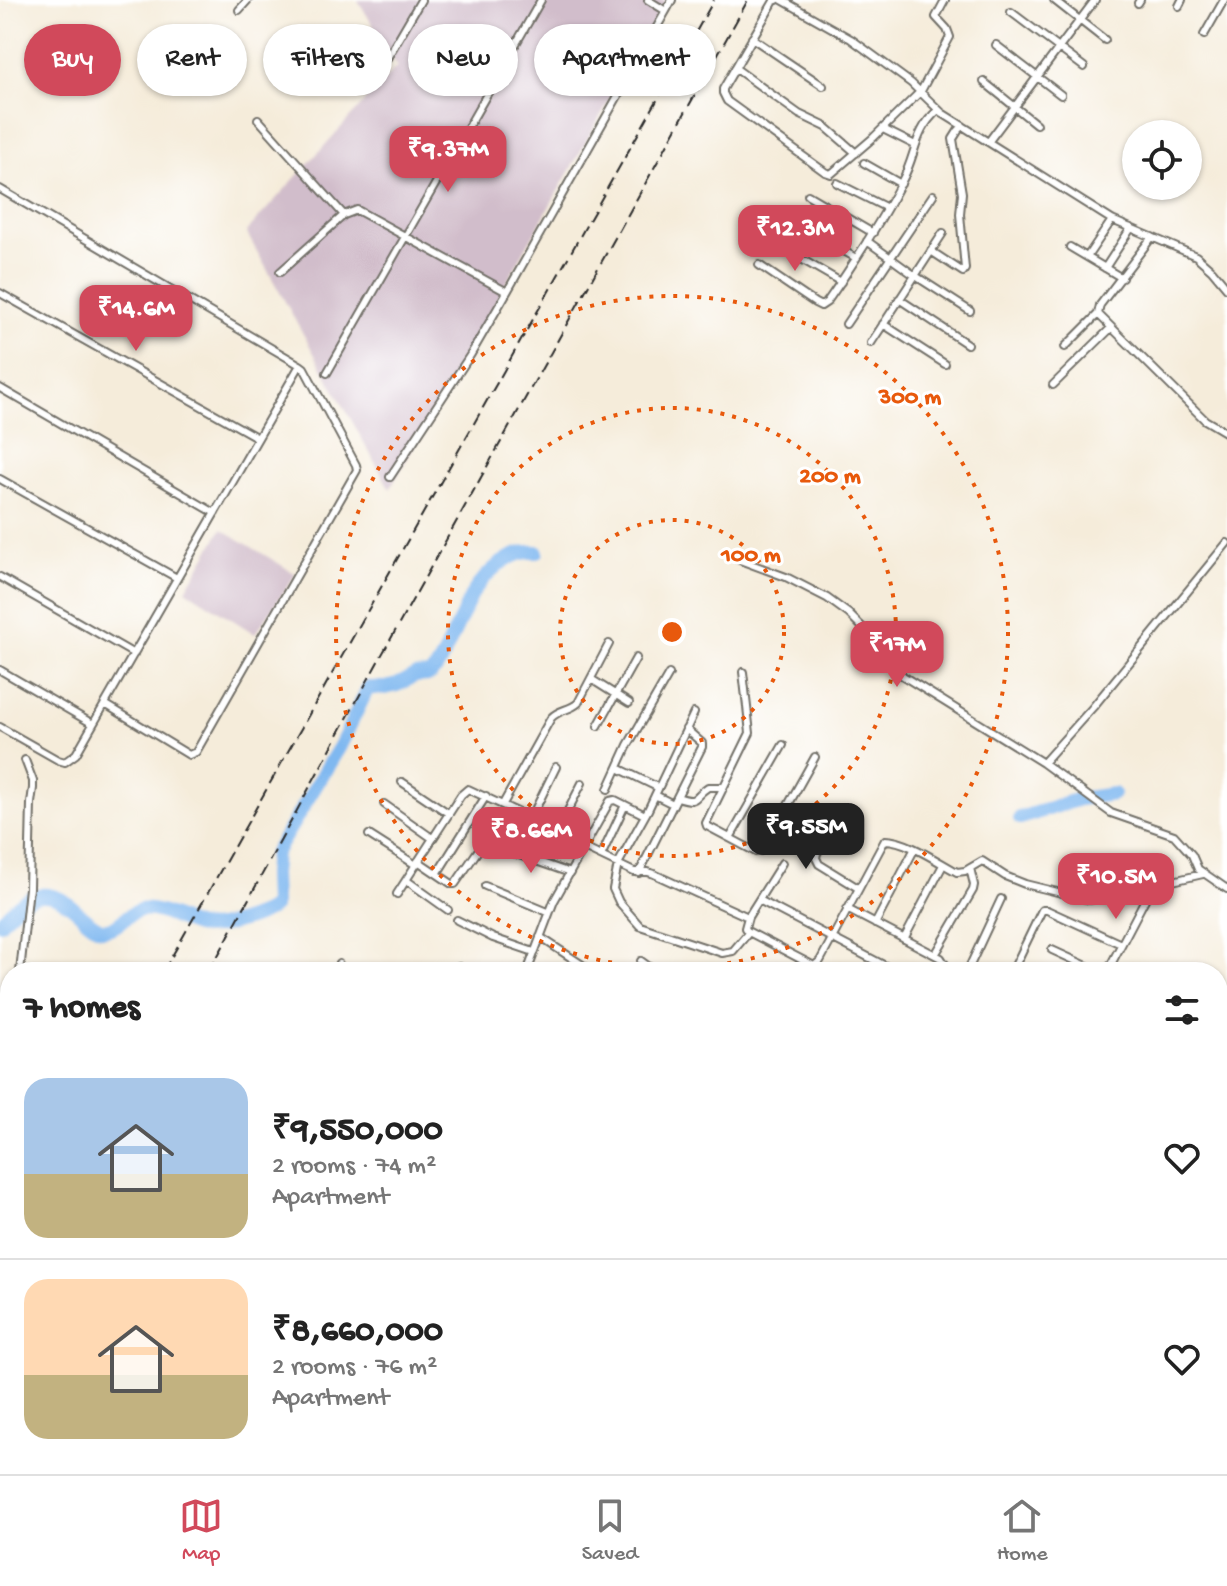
<!DOCTYPE html>
<meta charset="utf-8">
<style>
:root{--surface:#fff;--page:#f2f2f2;--text:#222;--muted:#767676;--line:#e0e0e0;--accent:#d1495b}
body{margin:0;font-family:"Gochi Hand",sans-serif;background:var(--page);color:var(--text);height:100vh;display:flex;flex-direction:column;font-size:30px;white-space:nowrap}
*{box-sizing:border-box;margin:0}
p{font-size:26px;color:var(--muted)}
.icon{flex:none;width:44px;height:44px;fill:none;stroke:currentColor;stroke-width:2;stroke-linecap:round;stroke-linejoin:round}
.map{position:relative;flex:1;overflow:hidden}
.sheet{position:absolute;left:0px;top:962px;width:1228px;height:512px;display:flex;flex-direction:column;background:var(--surface);border-radius:32px 32px 0 0;box-shadow:0 2px 6px #0004}
.sheet>*{flex:none}
.hud{position:absolute;left:24px;top:24px;width:800px;height:72px;display:flex;gap:16px}
.controls{position:absolute;left:1122px;top:120px;display:grid;gap:16px}
.controls a{display:grid;place-items:center;width:80px;height:80px;border-radius:50%;background:var(--surface);box-shadow:0 2px 6px #0004;font-size:40px}
.price{position:absolute;translate:-50% -68px;padding:0 18px;border-radius:16px;background:var(--accent);color:#fff;font-size:26px;line-height:52px;filter:drop-shadow(0 2px 4px #0008)}
.price::after{content:'';position:absolute;left:50%;top:48px;width:24px;height:18px;margin-left:-12px;background:inherit;clip-path:polygon(0 0,100% 0,50% 100%)}
.price.selected{background:#222;color:#fff}
ul{padding:0;list-style:none}
li{display:flex;align-items:center;gap:24px;height:200px;padding:0 24px}
li+li{border-top:2px solid var(--line)}
li span{display:grid;place-items:center;flex:none;width:224px;height:160px;border-radius:24px;color:#555}
li>.icon{margin-inline-start:auto}
span .icon{width:96px;height:96px;fill:#fffc;stroke-width:1}
li b{font-size:34px}
h2{display:flex;justify-content:space-between;align-items:center;height:96px;padding:0 24px;font-size:34px}
.chip{padding:0 28px;border-radius:36px;background:var(--surface);box-shadow:0 2px 6px #0004;font-size:28px;line-height:72px}
.chip.selected{background:var(--accent);color:#fff}
.menu{display:flex;justify-content:space-around;align-items:center;height:112px;border-top:2px solid var(--line);background:var(--surface);font-size:22px;color:var(--muted)}
.menu a{display:grid;justify-items:center;gap:4px}
.menu .selected{color:var(--accent)}
.map>svg:first-child{display:block}
.industrial{fill:#d1bdcb}
.lines{fill:none;stroke-linecap:round;stroke-linejoin:round}
.river{stroke:#7fb8f0;stroke-width:14}
.minor-casing{stroke:#726f68;stroke-width:10}
.secondary-casing{stroke:#726f68;stroke-width:13}
.trunk-casing{stroke:#726f68;stroke-width:14}
.minor{stroke:#fff;stroke-width:6}
.secondary{stroke:#fff;stroke-width:9}
.trunk{stroke:#fff;stroke-width:10}
.rail{stroke:#2b2b2b;stroke-width:2;stroke-dasharray:12 6;stroke-linecap:butt}
.secondary-bridge-casing{stroke:#726f68;stroke-width:13;stroke-linecap:butt}
.secondary-bridge{stroke:#fff;stroke-width:9}
.ring{fill:none;stroke:#e8590c;stroke-width:4;stroke-dasharray:4 8}
.centre{fill:#e8590c;stroke:#fff;stroke-width:4}
.ring-label{font-size:24px;text-anchor:middle;font-weight:bold;fill:#e8590c;stroke:#fff;stroke-width:6;stroke-linejoin:round;paint-order:stroke}
</style>
<div class="map">
<svg width="1227" height="1474" viewBox="0 0 1227 1474">
<rect width="100%" height="100%" fill="#fff"/>
<filter id="ink" filterUnits="userSpaceOnUse"><feTurbulence type="fractalNoise" baseFrequency=".0125" numOctaves="2"/><feDisplacementMap in="SourceGraphic" scale="16" xChannelSelector="R" yChannelSelector="G"/><feConvolveMatrix kernelMatrix="1 2 1 2 8 2 1 2 1" color-interpolation-filters="sRGB"/></filter>
<filter id="wash" filterUnits="userSpaceOnUse"><feTurbulence type="fractalNoise" baseFrequency=".006" numOctaves="4" result="noise"/><feDisplacementMap in="SourceGraphic" scale="32" xChannelSelector="R" yChannelSelector="G"/><feGaussianBlur stdDeviation="1.8" result="paint"/><feColorMatrix in="noise" values="0 0 0 0 0 0 0 0 0 0 0 0 0 0 0 0 0 1.4 0 .05"/><feComposite in="paint" operator="in"/></filter>
<g filter="url(#wash)">
<rect width="100%" height="100%" fill="#f5ecda"/>
<path class="industrial" d="M358 0H666L390 489 246 232 397 66Z
M222 529 296 574 255 634 186 590Z"/>
<g class="lines">
<path class="river" d="M1020 818 1079 799 1113 794
M0 923C24 895 46 882 77 911 84 917 93 927 102 929 118 931 126 913 140 910 160 907 180 922 199 927 214 931 264 917 274 906L273 874 275 853 340 746 368 688H385L397 685 415 676 429 675 436 669 442 659 472 594C486 573 510 549 537 552"/>
</g>
</g>
<g filter="url(#ink)">
<g class="lines">
<g class="minor-casing">
<path id="minor" d="M648 0 666 11 672 0
M777 0 774 1 723 89V93L727 101 825 172 831 174 873 138 921 91 950 37 947 29 936 17 945 0
M782 0 851 39 911 83 942 113 1112 220 1196 256 1212 270 1227 288
M1054 0 1105 40
M1138 3 1140 0
M1179 6 1182 0
M239 10 248 0
M1011 12 1084 67
M1204 35 1224 0
M752 38 823 86
M996 45 1061 95
M277 68 356 72 371 71 383 65 421 0
M735 68 799 114 826 127 856 153
M984 82 1036 124
M258 119 344 215
M883 129 915 145
M989 141 1095 0
M864 163 901 184
M837 183 887 208
M0 189 300 365 76 754 65 762 58 760 0 727
M808 195 873 233
M781 215 856 258
M765 238 841 282
M867 241 914 275 970 311
M1070 247 1122 278
M931 251 963 272 965 269 960 214 962 193 953 139 958 131 963 126
M1087 257 1112 220
M759 265 815 303 821 306 827 302C854 263 880 223 902 181 917 154 913 132 938 110
M1105 268 1131 228
M280 272 344 215 357 210 507 292 471 354 390 477
M507 292 666 11
M0 293 258 438
M899 299 967 344
M1098 314 1100 305 1152 237
M846 324 933 195
M883 324 945 364
M871 343 943 233
M1065 347 1098 314 1205 420 1227 433
M327 373 541 0
M1053 385 1111 328
M0 388 215 513
M0 479 177 578
M729 556 786 577 827 598 849 614 866 631 903 676 1043 763 1111 813 1174 835 1192 855 1198 869 1227 889
M0 577 134 654
M0 670 93 724
M743 672 750 733 706 823 707 826 756 852 763 850 815 757
M591 679 629 703
M105 704 189 755 196 752 357 470 356 465 304 368 300 365
M694 713 648 810 618 864 613 889 619 902 640 926 722 953 733 951 749 932
M598 726 636 658
M1043 763 1093 707 1227 543
M618 768 657 787
M402 782 448 813
M608 789 628 745 669 674
M655 795 673 804
M677 797C700 804 691 798 708 787H723
M384 804 432 838
M503 804 551 718C559 709 569 711 578 703L609 644
M531 818 556 767
M558 830 582 783
M832 832 817 853 816 858 819 864 858 888
M369 835 416 865
M730 838 783 745
M584 848 634 872H648L654 874 748 917
M502 849 570 873
M601 856 625 805
M418 861 452 884H455L486 839
M782 863 748 917 745 928 747 931 814 966 820 961 885 840C907 840 938 862 957 872L965 871 982 861 1005 876 1025 884 1090 900 1203 874
M639 873 702 747V743L686 729
M437 874 486 796
M406 880 448 910
M485 886 548 912
M397 894 461 795 468 789 586 844
M759 900 891 969
M847 909 941 958 950 972
M457 920 493 938 534 952
M875 924 914 850
M540 937 593 972
M904 939 943 865
M1052 950 1100 972
M935 955 973 890 974 885 970 868
M641 961 656 972
M459 967 473 972
M20 972 29 888 31 803 33 788V781L25 760
M333 972 339 964
M527 972 554 901 610 801 615 800 645 815
M967 972 1001 899
M1012 972 1042 910H1047L1121 944
M1107 972 1153 884
M1218 1045 1227 1049
M0 1056 10 1062
M1221 1071 1227 1057
M2 1078 10 1064
M0 1191 10 1171 4 1142
M1220 1204 1227 1177
M0 1442 10 1450
M0 1452 10 1460
M14 1464 27 1474
M27 1464 39 1474
M151 1464 174 1474
M246 1464 255 1474
M339 1464 341 1474
M363 1464 366 1474
M388 1464 390 1474
M412 1464 415 1474
M438 1464 440 1474
M512 1464 515 1474
M673 1464 692 1474
M824 1464H831
M838 1464 857 1473
M948 1464 969 1474
M135 1474 139 1464
M176 1474 181 1464
M210 1474 215 1464
M464 1474 499 1464
M728 1474 733 1464
M766 1474 771 1464
M884 1474 889 1464
M914 1474 919 1464
M939 1474 944 1464
M1087 1474 1088 1473"/>
</g>
<g class="secondary-casing">
<path id="secondary" d="M0 1083 10 1089
M1218 1204 1227 1205
M1218 1212 1227 1214"/>
</g>
<g class="trunk-casing">
<path id="trunk" d="M1218 1292 1227 1265
M1170 1474 1171 1464
M1186 1474 1188 1464"/>
</g>
<use href="#minor" class="minor"/>
<use href="#secondary" class="secondary"/>
<use href="#trunk" class="trunk"/>
<path class="rail" d="M163 972 714 0
M209 972 375 667 748 0
M0 1268 10 1250
M0 1335 10 1317"/>
<g class="secondary-bridge-casing">
<path id="secondary-bridge" d="M0 1074 10 1080"/>
</g>
<use href="#secondary-bridge" class="secondary-bridge"/>
</g>
</g>
<g class="ring">
<circle cx="672" cy="632" r="112"/>
<circle cx="672" cy="632" r="224"/>
<circle cx="672" cy="632" r="336"/>
</g>
<circle cx="672" cy="632" r="12" class="centre"/>
<g class="ring-label">
<text x="910" y="403">300 m</text>
<text x="830" y="482">200 m</text>
<text x="751" y="561">100 m</text>
</g>
</svg>
<div class="controls">
<a><svg class="icon" aria-label="locate" viewBox="0 0 24 24"><circle cx="12" cy="12" r="6"/><path d="M12 2v4M12 18v4M2 12h4M18 12h4"/></svg></a>
</div>
<b class="price" style="left:448px;top:194px">₹9.37M</b>
<b class="price" style="left:795px;top:273px">₹12.3M</b>
<b class="price" style="left:136px;top:353px">₹14.6M</b>
<b class="price" style="left:897px;top:689px">₹17M</b>
<b class="price selected" style="left:806px;top:871px">₹9.55M</b>
<b class="price" style="left:531px;top:875px">₹8.66M</b>
<b class="price" style="left:1116px;top:921px">₹10.5M</b>
<div class="hud">
<a class="chip selected">Buy</a>
<a class="chip">Rent</a>
<a class="chip">Filters</a>
<a class="chip">New</a>
<a class="chip">Apartment</a>
</div>
<section class="sheet">
<h2>7 homes<svg class="icon" aria-label="filters" viewBox="0 0 24 24"><path d="M4 7h16M4 17h16"/><circle cx="9" cy="7" r="2"/><circle cx="15" cy="17" r="2"/></svg></h2>
<ul>
<li><span style="background:linear-gradient(#a9c7e8 60%,#c2b280 0)"><svg class="icon" aria-label="home" viewBox="0 0 24 24"><path d="M3 11l9-7 9 7M6 9v11h12V9"/></svg></span><div><b>₹9,550,000</b><p>2 rooms · 74 m²</p><p>Apartment</p></div><svg class="icon" aria-label="heart" viewBox="0 0 24 24"><path d="M12 20l-8-8c-3-5 5-10 8-4 3-6 11-1 8 4z"/></svg></li>
<li><span style="background:linear-gradient(#ffd9b3 60%,#c2b280 0)"><svg class="icon" aria-label="home" viewBox="0 0 24 24"><path d="M3 11l9-7 9 7M6 9v11h12V9"/></svg></span><div><b>₹8,660,000</b><p>2 rooms · 76 m²</p><p>Apartment</p></div><svg class="icon" aria-label="heart" viewBox="0 0 24 24"><path d="M12 20l-8-8c-3-5 5-10 8-4 3-6 11-1 8 4z"/></svg></li>
</ul>
</section>
</div>
<nav class="menu">
<a class="selected"><svg class="icon" aria-label="map" viewBox="0 0 24 24"><path d="M3 6l6-2 6 2 6-2v14l-6 2-6-2-6 2zM9 4v14M15 6v14"/></svg>Map</a>
<a><svg class="icon" aria-label="saved" viewBox="0 0 24 24"><path d="M7 4h10v16l-5-4-5 4z"/></svg>Saved</a>
<a><svg class="icon" aria-label="home" viewBox="0 0 24 24"><path d="M3 11l9-7 9 7M6 9v11h12V9"/></svg>Home</a>
</nav>
